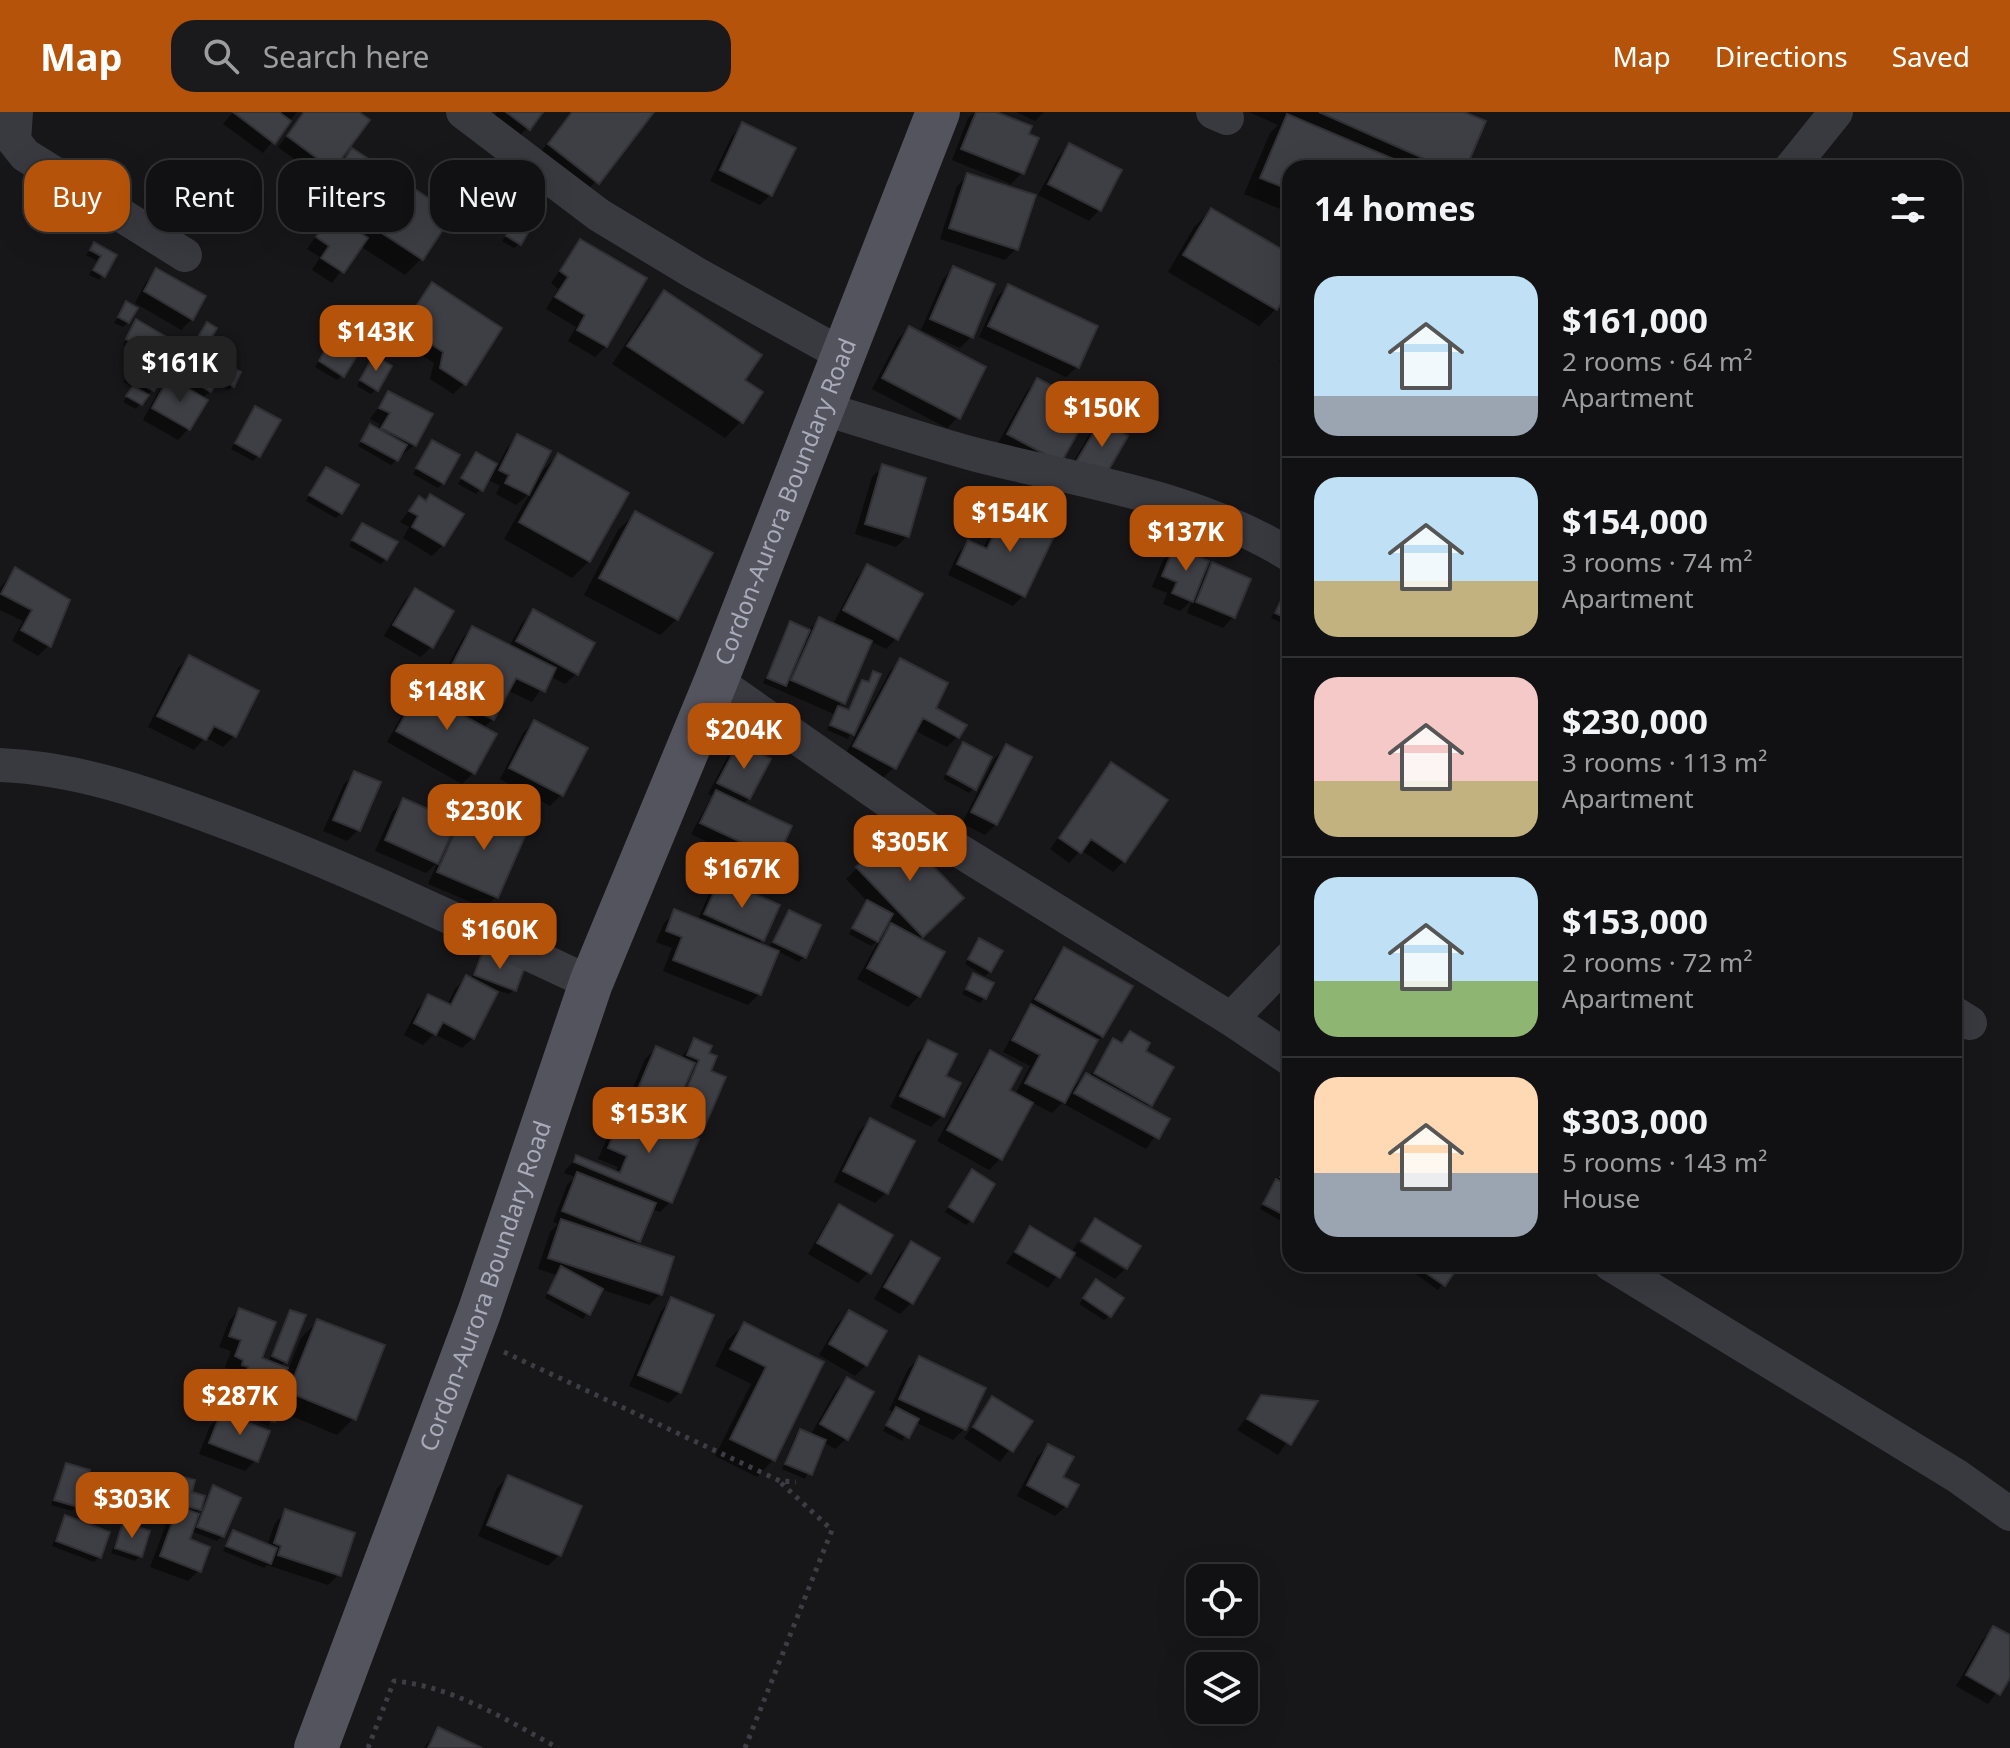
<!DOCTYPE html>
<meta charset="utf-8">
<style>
:root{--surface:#111113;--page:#1a1a1c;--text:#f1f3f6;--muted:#9c9da0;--line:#303133;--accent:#b45309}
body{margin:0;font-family:"Noto Sans",sans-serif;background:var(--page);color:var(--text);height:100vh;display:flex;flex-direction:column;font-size:30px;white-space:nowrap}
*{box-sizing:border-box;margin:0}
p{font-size:26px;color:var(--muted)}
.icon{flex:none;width:44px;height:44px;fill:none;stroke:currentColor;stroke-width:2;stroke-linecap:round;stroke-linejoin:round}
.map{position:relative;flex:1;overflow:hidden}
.sheet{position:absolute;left:1282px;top:48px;width:680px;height:1112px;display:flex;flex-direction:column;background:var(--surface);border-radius:24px;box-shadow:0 8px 32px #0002,0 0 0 2px var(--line)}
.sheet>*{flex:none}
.top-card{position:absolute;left:24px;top:48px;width:760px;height:72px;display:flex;gap:16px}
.fabs{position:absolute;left:1186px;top:1452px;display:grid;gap:16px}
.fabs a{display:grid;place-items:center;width:72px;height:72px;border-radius:16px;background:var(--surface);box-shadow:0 8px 32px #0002,0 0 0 2px var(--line);font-size:40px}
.price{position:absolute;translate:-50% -68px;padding:0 18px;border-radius:16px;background:var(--accent);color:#fff;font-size:26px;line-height:52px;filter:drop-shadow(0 2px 4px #0008)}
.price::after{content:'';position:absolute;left:50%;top:48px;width:24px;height:18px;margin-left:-12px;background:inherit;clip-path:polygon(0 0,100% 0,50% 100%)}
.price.active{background:#222;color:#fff}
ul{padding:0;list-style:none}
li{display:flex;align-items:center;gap:24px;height:200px;padding:0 32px}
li+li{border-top:2px solid var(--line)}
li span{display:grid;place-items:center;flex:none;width:224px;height:160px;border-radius:24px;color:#555}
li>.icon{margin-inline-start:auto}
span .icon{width:96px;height:96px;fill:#fffc;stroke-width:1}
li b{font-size:34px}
h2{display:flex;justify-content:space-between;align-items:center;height:96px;padding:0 32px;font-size:34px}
.tag{padding:0 28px;border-radius:24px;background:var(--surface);box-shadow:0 8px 32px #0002,0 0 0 2px var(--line);font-size:28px;line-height:72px}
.tag.active{background:var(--accent);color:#fff}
header{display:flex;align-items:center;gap:48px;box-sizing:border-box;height:112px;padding:0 40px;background:var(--accent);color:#fff}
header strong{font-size:38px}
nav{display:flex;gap:44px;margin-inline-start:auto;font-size:28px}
.search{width:560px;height:72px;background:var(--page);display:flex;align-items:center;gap:20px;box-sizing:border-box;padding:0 28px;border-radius:24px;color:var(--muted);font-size:30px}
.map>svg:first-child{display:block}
.shadow{fill:#0007;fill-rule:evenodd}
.building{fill:#3e3f44;stroke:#313035;stroke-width:2}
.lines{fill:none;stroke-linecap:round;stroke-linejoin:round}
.path{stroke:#3d3e45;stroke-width:5;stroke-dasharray:4 6;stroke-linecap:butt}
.minor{stroke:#393940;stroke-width:34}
.major{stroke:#53545e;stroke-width:44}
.labels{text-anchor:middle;stroke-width:6;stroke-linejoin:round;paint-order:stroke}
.street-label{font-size:24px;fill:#a8abba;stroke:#121214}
</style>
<header>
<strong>Map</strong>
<div class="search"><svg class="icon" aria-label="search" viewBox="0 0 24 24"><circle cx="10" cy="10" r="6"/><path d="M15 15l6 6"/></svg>Search here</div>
<nav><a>Map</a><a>Directions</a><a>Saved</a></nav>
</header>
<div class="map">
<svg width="2010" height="1636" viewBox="0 0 2010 1636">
<rect width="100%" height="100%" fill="#171719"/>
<path class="shadow" d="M233 0H297L263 41 223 12Z
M304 0H356L335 52 352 38 422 146 405 163 360 134 332 171 312 158 320 145 307 137 325 111 307 99 335 56 321 67 278 35Z
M497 0H541L517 27 491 8Z
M571 0H652L581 87 533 50Z
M975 0H990L1026 23 1022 61 1011 72 952 48 968 6Z
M1016 0H1044L1035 9Z
M1249 0H1459L1464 56H1290V101L1244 82 1270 21 1278 13Z
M743 13 771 82 760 93 710 69 732 24Z
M1070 33 1099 98 1089 109 1038 83 1059 44Z
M968 63 1016 137 1005 148 940 127 957 74Z
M1211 98 1290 145V172L1276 197 1259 214 1168 160 1194 115Z
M515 111 519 132 514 136 502 129Z
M580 129 606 234 595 245 568 229 576 215 546 197 558 177 551 171Z
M95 132 115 144 99 168 89 163 97 149 86 143Z
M954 156 971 225 960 236 921 218 943 167Z
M157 159 192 207 181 218 135 191 146 170Z
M432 173 464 272 453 282 430 267 434 251 394 225Z
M1008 174 1077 255 1066 265 979 225 997 185Z
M665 181 742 269 741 309 725 326 612 252 648 198Z
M127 192 128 210 123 215 114 211Z
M137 210 167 252 152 278 136 297 123 290 134 276 123 270 144 246 123 233Z
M207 213 206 231 201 236 194 232Z
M909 216 958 305 947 316 872 277 898 227Z
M338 219 342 263 337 268 315 255Z
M1290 230V256L1279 249Z
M370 251 376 277 371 282 357 274Z
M197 254 210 279 202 287 205 289 188 317 178 328 143 308 159 278 169 267 183 276Z
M230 256 233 274 228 278 219 273Z
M1037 268 1048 361 997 333 1027 279Z
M389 281 430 303 414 333 391 353 358 334 370 315 377 318 380 312 370 307Z
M256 297 258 344 253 349 231 337Z
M1101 310 1125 324 1067 361 1090 321Z
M517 325 536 365 558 343 589 449 572 466 504 427 530 381 516 393 496 382 500 374 488 368 476 382 458 372 476 343 497 355 507 336Z
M432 330 443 371 438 376 413 362Z
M883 355 907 424 896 435 855 422 872 365Z
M326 357 341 401 336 406 306 389Z
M1290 383V400L1283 396Z
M430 384 443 433 432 444 403 426 409 415 400 410 419 386 424 390Z
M1006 401 1024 483 1013 494 948 463 958 441 969 430 983 437 995 411Z
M635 402 677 507 660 523 584 483 618 418Z
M358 418 386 447 381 452 349 434Z
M1174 437 1201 465 1213 453 1233 505 1223 516 1187 501 1192 488 1180 499 1163 492 1167 481 1152 475 1163 448Z
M867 455 897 526 886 537 870 529 838 596 847 599 858 575 863 570 867 572 874 562 848 627 827 618 834 602 763 571 791 512 808 519 819 508 844 519 846 516 834 510 857 466Z
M15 458 49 533 38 544 12 529 23 509 0 498V476Z
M1290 471V515L1271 506Z
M415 478 432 534 421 545 384 524 404 489Z
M533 500 576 562 565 572 550 564 532 590 507 578 493 607 483 616 494 622 473 661 462 672 387 630 408 592 419 581 431 587 462 527 472 516 509 535 522 511Z
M189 545 234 624 223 635 205 625 194 638 148 615 178 556Z
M901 548 933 597 957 625 947 635 914 618 894 655 883 666 844 645 890 559Z
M534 610 561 683 550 694 500 667 523 621Z
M739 633 749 686 742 693 775 746 764 757 691 722 712 684 708 682 728 644Z
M963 633 974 676 969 681 943 667Z
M1006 635 996 712 985 723 962 711 995 646Z
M1111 652 1124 749 1113 760 1081 738 1069 751 1050 737Z
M355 661 358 718 347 729 323 719 344 672Z
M404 688 457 712 462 706 477 713 489 700 526 716 496 785 485 796 428 772 437 751 426 761 375 739 393 699Z
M896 719 961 786 918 828 919 884 908 895 857 867 879 828 871 834 849 822 868 790 846 767ZM887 809 892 814 878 827Z
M721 769 762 827 757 833 768 837 789 800 804 845 799 850 777 839 759 882 748 893 663 859 672 836 656 830 664 811 675 800 697 809 710 780Z
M980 828 990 859 985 864 965 852Z
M1065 838 1102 924 1093 933 1070 979 1086 963 1089 965 1114 929 1119 932 1130 921 1143 940 1150 992 1146 996 1167 1008 1146 1037 1062 991 1052 1001 1031 990 1000 1047 989 1058 937 1029 980 952 991 941 1007 979 1015 983 1030 954 1003 940 1054 849Z
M483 841 514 878 509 882 496 878 473 926 462 936 434 922 423 933 404 923 418 896 429 885 447 894 455 877 466 866 470 868Z
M974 864 984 886 980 891 962 882Z
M694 929 708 960 700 1020 693 1027 671 1089 660 1100 651 1097 634 1134 660 1182 649 1193 600 1177 583 1207 545 1186 556 1163 538 1157 550 1120 558 1112 553 1110 567 1073 575 1065 564 1061 566 1057 577 1046 615 1061 618 1055 598 1047 614 1010 630 991 627 990 645 947 656 936 680 947Z
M928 930 944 965 942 1004 931 1015 890 995 917 941Z
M870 1009 886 1081 875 1091 834 1070 859 1019Z
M1290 1045V1114L1260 1097Z
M972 1060 971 1108 966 1113 945 1100Z
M840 1095 869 1160 858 1171 808 1142 829 1106Z
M1030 1117 1071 1141 1078 1130 1124 1158 1115 1167 1073 1142 1048 1176 1006 1151Z
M911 1131V1191L900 1202 874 1187 900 1142Z
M1414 1152H1457L1438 1178 1410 1158Z
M1091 1175 1109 1204 1104 1208 1079 1192Z
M672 1188 680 1280 669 1291 629 1274 661 1199Z
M239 1198 260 1247 268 1250 291 1200 286 1249 280 1255 288 1258 301 1226 318 1209 354 1306 337 1323 277 1298 268 1314 214 1294 226 1272 275 1290 285 1267 269 1282 237 1270 238 1266 232 1264 233 1259 225 1255 231 1239 219 1235 229 1209Z
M849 1200 866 1253 855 1264 819 1243 838 1211Z
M744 1212 822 1251 773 1348 757 1365 715 1344 751 1272 715 1254 727 1229Z
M919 1246 984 1277 964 1317 953 1328 915 1310 902 1329 883 1319 894 1300 889 1298 908 1257Z
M847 1267 846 1327 835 1337 823 1330 805 1367 782 1357 795 1324 800 1320 810 1324 836 1278Z
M1262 1285 1314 1291 1278 1343 1237 1318Z
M993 1286 1030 1310 1000 1350 964 1326Z
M221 1303 256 1348 245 1359 199 1342 210 1314Z
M1048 1334 1066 1394 1055 1404 1017 1384 1037 1345Z
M67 1353 76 1394 72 1399 51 1393Z
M508 1365 559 1443 548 1454 478 1424 497 1376Z
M179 1366 199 1397 194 1402 200 1405 214 1375 222 1424 217 1429 191 1419 187 1429 199 1458 188 1469 150 1455 168 1407 178 1398 169 1395 174 1371Z
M286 1400 339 1462 328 1473 267 1453 264 1456 223 1439 233 1420 267 1434 275 1411Z
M65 1406 99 1445 94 1450 52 1434Z
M124 1412 140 1444 135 1449 111 1441Z
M1994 1516 2010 1526V1562L1988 1592 1956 1574 1983 1527Z
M438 1617 478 1636H424Z"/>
<path class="building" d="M233 0H279L291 9 275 32Z
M304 0H359L370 8 333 58 287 24Z
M506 0H543L530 18Z
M572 0H654L599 72 548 32Z
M976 0H996L1032 14 1029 22 1039 26 1024 62 961 37Z
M1319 0H1464L1486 9 1466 56H1445Z
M1287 2 1408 53 1407 56H1290V78L1260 66Z
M742 10 796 36 772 84 720 58Z
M1069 31 1122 58 1101 99 1048 72Z
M352 36 453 102 423 148 322 82Z
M967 61 1036 83 1018 138 949 116Z
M1211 96 1290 142V176L1277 198 1183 143Z
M332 102 368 126 344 161 321 146 329 134 316 125Z
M515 108 530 117 521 133 506 124Z
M580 127 647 166 607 235 577 218 585 203 555 185 568 165 560 159Z
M94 130 117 143 105 165 93 158 101 144 90 138Z
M953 154 995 172 973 226 930 207Z
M156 156 206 184 193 208 144 179Z
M432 170 502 216 466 273 440 256 443 240 403 214Z
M1008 172 1098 214 1079 256 988 214Z
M664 178 762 243 745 268 763 280 743 311 627 234Z
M126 189 138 196 129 211 118 205Z
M136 207 180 233 168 253 126 227Z
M207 210 217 216 207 233 197 227Z
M909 214 986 255 960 307 882 266Z
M337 217 364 232 344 265 319 249Z
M374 243 392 254 378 279 360 268Z
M142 246 167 260 154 279 126 264Z
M197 252 220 265 211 280 188 267Z
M229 254 241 260 234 275 222 267Z
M169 265 208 288 190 318 152 296Z
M1037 266 1092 295 1061 351 1007 322Z
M133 274 149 283 142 293 126 284Z
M388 279 433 302 416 334 381 316 390 301 379 296Z
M255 294 281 308 260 345 235 331Z
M1101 308 1128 324 1104 366 1076 350Z
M370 312 407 333 398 349 361 329Z
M517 322 551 339 529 383 505 371 509 363 499 358Z
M432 328 460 343 444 372 416 356Z
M476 340 497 352 483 379 461 366Z
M558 341 629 381 590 450 519 410Z
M882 352 926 366 909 425 865 412Z
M326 355 359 373 342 402 309 383Z
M430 382 464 402 444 434 412 415 418 404 409 399 419 384 426 389Z
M1005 398 1055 422 1025 485 957 452 968 428 987 437Z
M635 399 713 441 678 508 599 466Z
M362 411 398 430 387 448 352 428Z
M1174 435 1209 449 1193 490 1172 481 1177 470 1162 464Z
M1212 450 1251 467 1235 506 1196 490Z
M867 452 923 482 898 528 843 498Z
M15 455 70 488 51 535 21 518 32 498 1 482Z
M1290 470V508L1275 501Z
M415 476 454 499 433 536 393 513Z
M533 497 595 531 578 563 516 529Z
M819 505 872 529 845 592 791 568Z
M790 509 810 518 786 574 767 566Z
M472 514 556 556 545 580 516 566 494 608 438 580Z
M189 543 259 579 236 625 214 614 206 628 157 604Z
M900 546 948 571 936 596 967 613 959 626 923 606 896 657 853 634Z
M873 559 881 562 854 623 830 613 838 594 849 598 862 568 869 570Z
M419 579 497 622 475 662 396 619Z
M534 608 588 636 563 684 509 656Z
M739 630 771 647 750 687 717 671Z
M963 630 992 645 976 678 947 662Z
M1006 632 1032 645 997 713 971 700Z
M1111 650 1168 688 1125 750 1091 727 1081 741 1059 726Z
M354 659 381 670 360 719 333 708Z
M716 678 792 714 777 747 700 711Z
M403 686 457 710 438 752 385 728Z
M488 697 529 715 498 786 437 760 462 704 481 712Z
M896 716 964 786 923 825 856 755Z
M720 767 780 793 764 829 704 802Z
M867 788 893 802 878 830 852 816Z
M674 797 779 839 761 883 673 848 682 825 666 819Z
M789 798 821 813 806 846 773 830Z
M891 811 945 840 920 885 867 856Z
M979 826 1003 839 991 860 968 847Z
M1064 835 1133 874 1103 925 1035 887Z
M483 839 525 854 516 879 474 863Z
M973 861 994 871 986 887 966 877Z
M466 863 498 880 474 927 443 910 436 923 414 911 428 882 451 893Z
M1031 892 1098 928 1065 991 1025 971 1040 943 1012 928Z
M1130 919 1150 931 1146 939 1174 955 1152 994 1094 961 1113 926 1122 931Z
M694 926 712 934 709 941 717 944 711 959 726 965 702 1021 631 991 634 984 676 1002 699 948 687 943Z
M928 928 957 942 946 964 961 971 944 1005 900 984Z
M656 934 695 951 676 995 637 979Z
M990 938 1022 956 1010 978 1033 991 1002 1048 947 1018Z
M1086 961 1170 1007 1159 1027 1074 981Z
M624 996 699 1027 672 1091 574 1050 576 1043 620 1061 627 1044 608 1036Z
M870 1006 915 1029 888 1082 843 1059Z
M1290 1046V1070L1280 1065Z
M972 1057 995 1072 973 1110 949 1095Z
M577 1060 656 1091 640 1130 562 1099Z
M1276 1067 1290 1074V1106L1263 1092Z
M839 1092 893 1123 871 1162 817 1131Z
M1095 1106 1141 1134 1127 1157 1081 1129Z
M561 1107 674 1145 662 1183 548 1146Z
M1030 1114 1075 1141 1060 1166 1015 1140Z
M911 1129 940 1146 913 1192 884 1175Z
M1413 1152H1460L1445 1174Z
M561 1154 603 1177 590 1203 548 1181Z
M1096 1167 1124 1186 1111 1205 1083 1186Z
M671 1185 714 1203 681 1281 638 1263Z
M239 1196 276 1210 262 1246 288 1256 282 1272 247 1259 248 1255 242 1253 243 1248 235 1244 241 1228 229 1224Z
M290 1198 306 1203 287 1251 272 1244Z
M849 1198 887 1219 867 1254 829 1232Z
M317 1207 385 1233 356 1308 288 1280Z
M744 1210 824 1250 775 1349 730 1327 766 1255 730 1237Z
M919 1244 986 1276 966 1318 899 1287Z
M847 1265 874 1280 848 1328 820 1312Z
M226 1269 281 1291 275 1310 218 1289Z
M1261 1283 1318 1289 1291 1333 1247 1307Z
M992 1284 1033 1309 1013 1340 973 1315Z
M896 1295 919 1307 909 1326 886 1313Z
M221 1300 270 1319 258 1350 209 1331Z
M800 1317 826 1328 812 1363 785 1352Z
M1048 1332 1074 1345 1063 1365 1079 1373 1067 1395 1027 1373Z
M66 1351 90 1358 78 1395 54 1388Z
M508 1363 582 1394 561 1444 487 1413Z
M179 1364 195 1368 192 1380 205 1384 201 1398 172 1391Z
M213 1373 241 1386 224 1425 197 1415Z
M178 1394 199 1402 190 1427 210 1435 201 1460 160 1444Z
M285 1397 355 1421 341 1464 278 1443 281 1434 274 1431Z
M65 1403 110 1420 101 1446 56 1429Z
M123 1410 150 1419 142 1445 115 1436Z
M233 1418 277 1436 271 1452 226 1434Z
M1993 1514 2010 1523V1566L2000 1583 1966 1563Z
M438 1615 482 1636H428Z"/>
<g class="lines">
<path class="path" d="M504 1240 780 1369 796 1370
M368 1636 394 1569C452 1574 507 1608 558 1636
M745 1636 832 1418 780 1370"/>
<path class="minor" d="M16 0 14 29 25 43 185 143
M463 0 599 103 695 161 843 243
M1213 0 1227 6
M1791 56 1836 0
M824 297C875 312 926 329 977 343 1086 371 1192 383 1290 443
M716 569 955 736 1231 907 1290 947
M0 653C76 656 147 681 217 707 345 754 468 814 591 871
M1954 901 1970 911
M1231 907 1290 846
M1610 1152 1957 1364 2010 1402"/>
<path class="major" id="s1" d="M316 1636 479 1201 591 871 716 569 938 0"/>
</g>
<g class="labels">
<g class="street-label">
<text dy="8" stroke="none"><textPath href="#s1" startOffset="1332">Cordon-Aurora Boundary Road</textPath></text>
<text dy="8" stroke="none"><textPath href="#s1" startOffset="492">Cordon-Aurora Boundary Road</textPath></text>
</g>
</g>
</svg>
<div class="fabs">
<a><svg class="icon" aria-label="locate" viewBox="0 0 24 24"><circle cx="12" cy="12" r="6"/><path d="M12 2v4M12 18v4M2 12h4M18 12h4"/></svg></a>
<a><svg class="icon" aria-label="layers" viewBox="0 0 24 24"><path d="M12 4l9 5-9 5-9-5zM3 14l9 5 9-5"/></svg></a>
</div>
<b class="price" style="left:376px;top:261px">$143K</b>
<b class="price active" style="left:180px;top:292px">$161K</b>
<b class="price" style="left:1102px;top:337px">$150K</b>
<b class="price" style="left:1010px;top:442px">$154K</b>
<b class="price" style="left:1186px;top:461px">$137K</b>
<b class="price" style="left:447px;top:620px">$148K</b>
<b class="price" style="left:744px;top:659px">$204K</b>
<b class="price" style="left:484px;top:740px">$230K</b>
<b class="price" style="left:910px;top:771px">$305K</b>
<b class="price" style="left:742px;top:798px">$167K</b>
<b class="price" style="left:500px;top:859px">$160K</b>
<b class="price" style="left:649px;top:1043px">$153K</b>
<b class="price" style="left:240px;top:1325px">$287K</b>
<b class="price" style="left:132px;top:1428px">$303K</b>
<div class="top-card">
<a class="tag active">Buy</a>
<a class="tag">Rent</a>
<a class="tag">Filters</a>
<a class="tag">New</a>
</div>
<section class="sheet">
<h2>14 homes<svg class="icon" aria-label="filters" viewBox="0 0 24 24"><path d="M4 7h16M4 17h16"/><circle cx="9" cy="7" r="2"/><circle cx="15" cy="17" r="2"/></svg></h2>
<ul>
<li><span style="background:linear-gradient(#bfe0f5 75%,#9aa5b1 0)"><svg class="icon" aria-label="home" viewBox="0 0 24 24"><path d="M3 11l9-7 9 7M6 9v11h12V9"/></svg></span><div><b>$161,000</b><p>2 rooms · 64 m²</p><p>Apartment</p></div></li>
<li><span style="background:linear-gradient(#bfe0f5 65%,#c2b280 0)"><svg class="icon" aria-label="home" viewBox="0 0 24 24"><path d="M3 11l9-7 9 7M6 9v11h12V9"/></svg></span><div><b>$154,000</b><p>3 rooms · 74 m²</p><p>Apartment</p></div></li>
<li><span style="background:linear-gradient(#f6c9c9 65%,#c2b280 0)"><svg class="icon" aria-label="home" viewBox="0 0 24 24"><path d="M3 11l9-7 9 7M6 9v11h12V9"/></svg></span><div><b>$230,000</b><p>3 rooms · 113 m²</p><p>Apartment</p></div></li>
<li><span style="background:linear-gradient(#bfe0f5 65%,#8fb573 0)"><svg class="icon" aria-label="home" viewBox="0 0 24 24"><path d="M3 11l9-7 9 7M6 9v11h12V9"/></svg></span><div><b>$153,000</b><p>2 rooms · 72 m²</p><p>Apartment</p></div></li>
<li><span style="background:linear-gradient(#ffd9b3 60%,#9aa5b1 0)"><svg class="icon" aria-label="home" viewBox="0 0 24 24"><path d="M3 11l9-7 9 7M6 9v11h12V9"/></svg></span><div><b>$303,000</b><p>5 rooms · 143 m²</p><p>House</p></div></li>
</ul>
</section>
</div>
